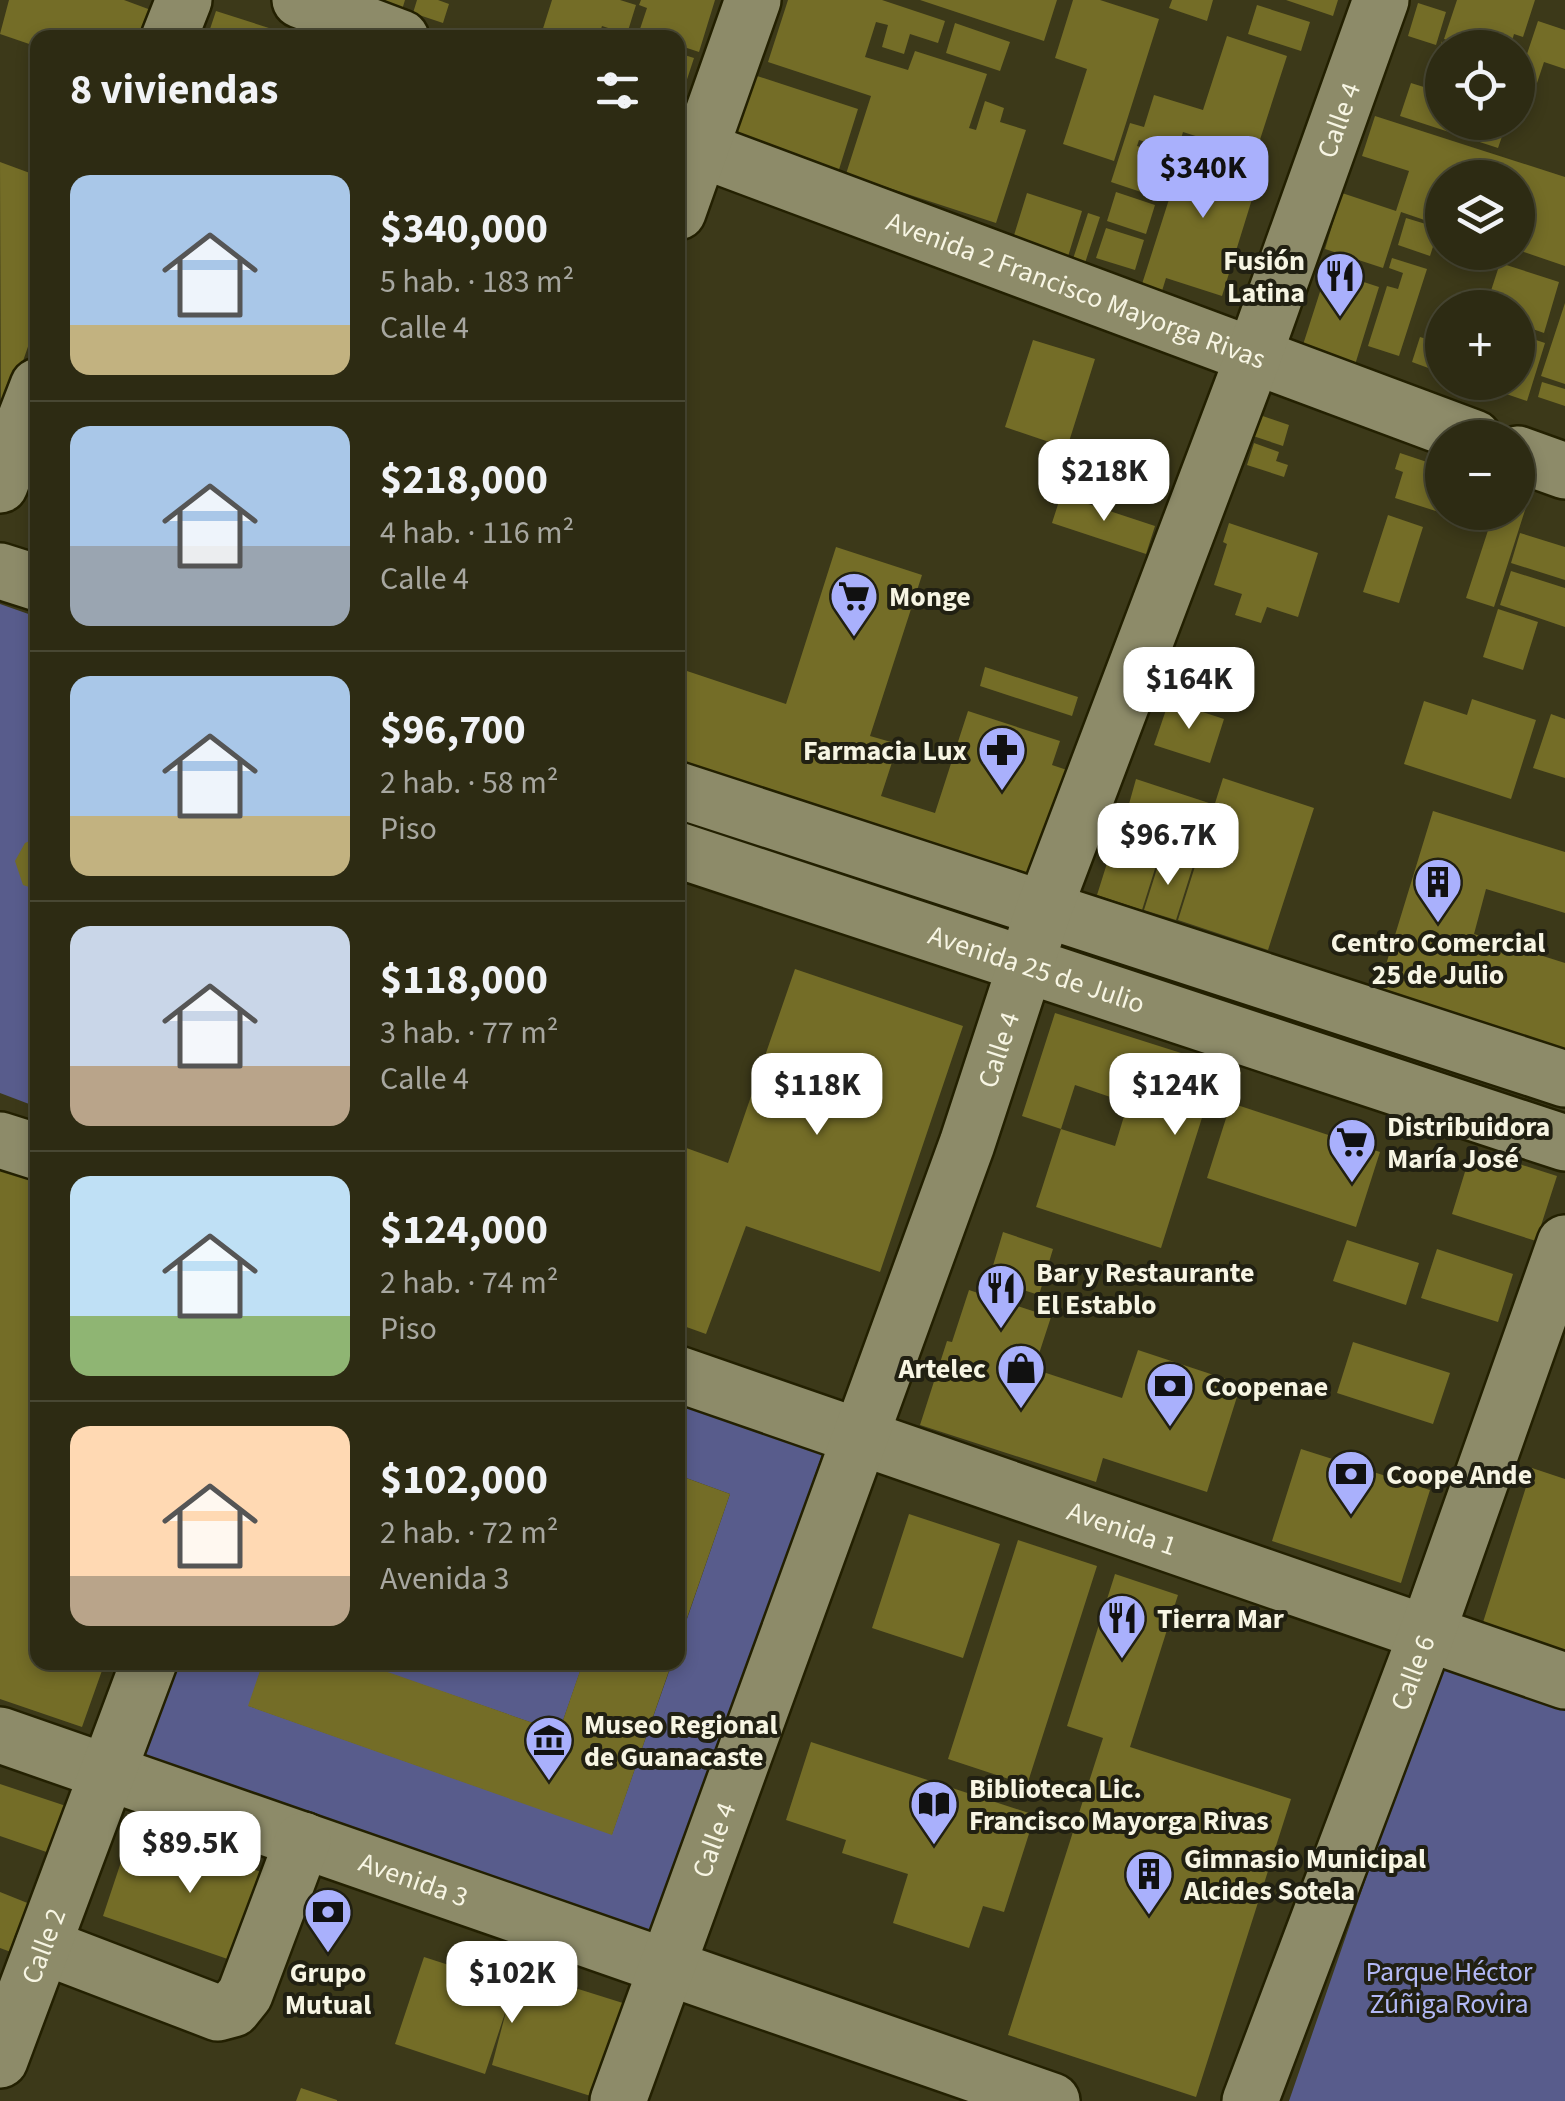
<!DOCTYPE html>
<html lang="es">
<meta charset="utf-8">
<style>
:root{--surface:#2d2b13;--page:#393721;--text:#f1f3f6;--muted:#a7a7a0;--line:#484733;--accent:#a9b0fc}
body{margin:0;font-family:"Source Sans 3",sans-serif;background:var(--page);color:var(--text);height:100vh;display:flex;flex-direction:column;font-size:38px;white-space:nowrap}
*{box-sizing:border-box;margin:0}
p{font-size:32px;color:var(--muted)}
.icon{flex:none;width:55px;height:55px;fill:none;stroke:currentColor;stroke-width:2;stroke-linecap:round;stroke-linejoin:round}
.map{position:relative;flex:1;overflow:hidden}
.panel{position:absolute;left:30px;top:30px;width:655px;height:1640px;display:flex;flex-direction:column;background:var(--surface);border-radius:20px;box-shadow:0 5px 15px #0003,0 0 0 2px var(--line)}
.panel>*{flex:none}
.fabs{position:absolute;left:1425px;top:30px;display:grid;gap:20px}
.fabs a{display:grid;place-items:center;width:110px;height:110px;border-radius:50%;background:var(--surface);box-shadow:0 5px 15px #0003,0 0 0 2px var(--line);font-size:50px}
.price{position:absolute;translate:-50% -85px;padding:0 22px;border-radius:20px;background:#fff;color:#222;font-size:32px;line-height:65px;filter:drop-shadow(0 2px 5px #0008)}
.price::after{content:'';position:absolute;left:50%;top:60px;width:30px;height:22px;margin-left:-15px;background:inherit;clip-path:polygon(0 0,100% 0,50% 100%)}
.price.on{background:var(--accent);color:#111}
ul{padding:0;list-style:none}
li{display:flex;align-items:center;gap:30px;height:250px;padding:0 40px}
li+li{border-top:2px solid var(--line)}
li span{display:grid;place-items:center;flex:none;width:280px;height:200px;border-radius:20px;color:#555}
li>.icon{margin-inline-start:auto}
span .icon{width:120px;height:120px;fill:#fffc;stroke-width:1}
li b{font-size:42px}
h2{display:flex;justify-content:space-between;align-items:center;height:120px;padding:0 40px;font-size:42px}
.map>svg:first-child{display:block}
.green{fill:#585c8c}
.building{fill:#746d27}
.lines{fill:none;stroke-linecap:round;stroke-linejoin:round}
.minor-casing{stroke:#232001;stroke-width:60}
.minor{stroke:#8d8b69;stroke-width:55}
.labels{text-anchor:middle;stroke-width:8;stroke-linejoin:round;paint-order:stroke}
.street-label{font-size:28px;fill:#f7f5e3;stroke:#212012}
.poi-label{font-size:28px;font-weight:bold;fill:#f7f5e3;stroke:#212012;text-anchor:start}
.park-label{font-size:28px;fill:#b3b9f6;stroke:#212012}
</style>
<div class="map">
<svg width="1565" height="2101" viewBox="0 0 1565 2101">
<rect width="100%" height="100%" fill="#3c3919"/>
<path class="green" d="M0 604 37 617V1107L0 1093Z
M678 1398 824 1449 655 1937 140 1766 178 1663H263L249 1706 612 1834 672 1663 678 1662V1645L730 1494 678 1475Z
M359 1663H583L559 1732Z
M1440 1664 1565 1708V2101H1289Z"/>
<path class="building" d="M9 0H124L159 13 150 38H38V47L0 34Z
M365 0H405L401 13Z
M417 0H438L449 4 443 23 413 13Z
M552 0H620L636 5 627 34 602 26 598 38H540Z
M641 0H715L699 52 678 45V38H655L639 32 647 8 639 5Z
M788 0H882L945 21 938 43 910 34 904 54 882 47 888 25 876 22 865 57 908 70 915 51 987 74 969 128 976 130 985 101 1004 108 1000 122 1026 130 996 223 846 174 871 96 768 62Z
M920 0H1057L1044 41Z
M1073 0H1100L1159 19 1114 161 1063 144 1087 69 1055 58Z
M1172 0H1213L1207 21 1169 8Z
M1286 0H1338L1333 16Z
M1457 0H1535L1523 37 1514 34 1510 48H1471L1444 39Z
M1418 3 1446 12 1436 45 1408 36Z
M1257 5 1310 22 1301 51 1248 34Z
M216 11 297 37V38H207Z
M1538 21 1565 30V69L1544 62 1537 83 1526 79 1529 68 1523 66Z
M955 23 1010 42 1000 71 946 53Z
M603 28 629 37 628 38H600Z
M1227 36 1287 56 1255 155 1183 132 1177 152 1139 140 1137 146 1178 158 1165 200 1111 182 1130 123 1144 127 1154 95 1203 110Z
M1442 41V122H1507L1498 148 1400 116 1411 83 1427 88Z
M678 53 694 58 678 107Z
M751 74 858 109 836 179 729 143Z
M1375 116 1565 177V266L1518 250V178H1442V226L1401 212 1383 268 1325 249 1342 193 1396 211 1409 171 1362 156Z
M1187 143 1262 167 1222 296 1166 278 1162 291 1142 284Z
M0 162 38 176V318L1 424Z
M1116 192 1155 205 1146 234 1107 221Z
M1027 193 1082 211 1066 263 1011 245Z
M1088 213 1100 217 1085 263 1073 259Z
M1406 218 1439 228 1430 256 1398 245Z
M1106 228 1144 240 1135 270 1096 258Z
M1392 258 1427 269 1399 356 1368 346 1387 286 1398 289 1403 273 1389 268Z
M1500 263 1559 282 1544 333 1518 324V308H1473L1475 299 1487 303Z
M1327 270 1379 287 1354 368 1301 351Z
M1565 303V384L1541 376Z
M1518 334 1545 343 1527 401 1474 383 1518 382Z
M1420 337 1442 344V373L1412 362Z
M1033 340 1095 359 1067 448 1005 427Z
M1542 382 1565 389V406L1538 397Z
M1257 414 1289 425 1283 446 1250 435Z
M1254 443 1279 452 1276 461 1288 465 1284 477 1247 465Z
M1400 453 1442 467V513L1395 498 1403 472 1395 469Z
M1061 495 1155 526 1146 554 1052 523Z
M1518 504 1526 507 1494 607 1466 598 1494 512H1518Z
M1443 512H1489L1484 527Z
M1388 515 1423 527 1399 603 1363 592Z
M1229 523 1318 553 1298 617 1267 607 1261 623 1235 615 1242 594 1214 585 1227 544 1223 542Z
M1520 533 1565 547V580L1511 563Z
M836 547 922 575 870 736 898 744 881 796 935 813 968 711 1060 741 1052 765 1070 771 1036 878 678 762V668L786 704Z
M1511 571 1565 588V627L1500 605Z
M1498 609 1538 622 1523 670 1483 657Z
M985 667 1078 697 1072 716 980 686Z
M1472 699 1536 720 1511 799 1404 764 1424 701 1467 715Z
M1169 701 1224 719 1210 763 1154 745Z
M1551 714 1565 719V778L1533 768Z
M1223 778 1314 808 1268 950 1178 920Z
M1136 779 1212 804 1204 829 1129 804Z
M1433 811 1565 852V913L1486 889 1474 934 1565 963V1054L1377 994Z
M38 837V890L23 885 15 861 25 843Z
M1114 841 1159 856 1142 910 1097 895Z
M1161 856 1193 866 1176 920 1144 910Z
M795 969 963 1026 880 1272 746 1226 706 1334 678 1324V1145L728 1163Z
M1055 1013 1241 1072 1231 1103 1380 1152 1356 1227 1207 1178 1228 1112 1206 1105 1161 1248 1036 1207 1061 1129 1115 1146 1128 1103 1075 1085 1061 1129 1022 1116Z
M1472 1149 1557 1176 1536 1241 1452 1214Z
M0 1166 38 1180V1662H105L82 1727 0 1699Z
M1003 1232 1053 1249 1039 1295 989 1279Z
M1347 1240 1419 1263 1406 1305 1333 1281Z
M1437 1249 1513 1274 1498 1322 1421 1298Z
M969 1290 1051 1317 1034 1369 1122 1398 1138 1350 1241 1384 1207 1492 1103 1458 1096 1482 920 1425 947 1341 952 1342Z
M1353 1342 1450 1373 1433 1424 1337 1393Z
M1301 1449 1430 1490 1401 1583 1272 1541Z
M1532 1468 1565 1479V1666L1478 1638Z
M678 1475 730 1494 678 1644Z
M909 1514 1000 1544 963 1658 872 1628Z
M1018 1540 1097 1566 1027 1785 948 1759Z
M1115 1574 1178 1595 1130 1747 1291 1799 1196 2097 1008 2035 1103 1738 1067 1726Z
M263 1662H359L559 1732 583 1662H672L612 1835 248 1706Z
M811 1742 1035 1815 1004 1912 983 1906 969 1948 893 1923 908 1874 842 1853 846 1840 786 1820Z
M0 1784 78 1810 61 1857 0 1836Z
M133 1826 278 1878 245 1965 103 1916Z
M0 1892 45 1910 27 1958 0 1948Z
M424 1957 514 1986 521 1971 626 2004 597 2098 492 2065 508 2004 485 2074 395 2044Z
M301 2088 337 2100V2101H296Z"/>
<g class="lines">
<g class="minor-casing">
<g id="minor">
<path d="M300 0 401 38"/>
<path d="M169 38 184 0"/>
<path id="s1" d="M678 141 1474 438"/>
<path d="M678 212 753 0"/>
<path d="M1518 454 1565 471"/>
<path d="M0 485 38 386"/>
<path d="M0 571 38 583"/>
<path d="M678 790 1565 1079"/>
<path id="s2" d="M678 850 1565 1143"/>
<path d="M0 1140 38 1152"/>
<path id="s3" d="M678 1374 1565 1681"/>
<path id="s4" d="M0 1735 1052 2101"/>
<path d="M43 1946 218 2013 233 2009 245 1994 303 1840"/>
<path id="s5" d="M0 2060 149 1662"/>
<path id="s6" d="M618 2101 967 1144 1044 909 1254 355 1381 0"/>
<path id="s7" d="M1250 2101 1427 1633 1565 1243"/>
</g>
</g>
<use href="#minor" class="minor"/>
</g>
<defs>
<g id="restaurant-pin" transform="scale(2.5)"><path d="M0 17L-7.5 6A9.5 9.5 0 1 1 7.5 6Z" fill="#a9b0fc" stroke="#212012"/><path d="M-5-6h1v4h1v-4h1v4h1v-4h1v5L-1.5 .5V6h-2V.5L-5-1ZM5-6V6H3V1.5H1.5Q1.5-4 5-6Z" fill="#111"/></g>
<g id="supermarket-pin" transform="scale(2.5)"><path d="M0 17L-7.5 6A9.5 9.5 0 1 1 7.5 6Z" fill="#a9b0fc" stroke="#212012"/><path d="M-6-5.5h2.5l.6 2H6L4.5 2H-2.5L-4.4-4H-6ZM-1.5 3.2a1.3 1.3 0 1 0 .1 0ZM3 3.2a1.3 1.3 0 1 0 .1 0Z" fill="#111"/></g>
<g id="pharmacy-pin" transform="scale(2.5)"><path d="M0 17L-7.5 6A9.5 9.5 0 1 1 7.5 6Z" fill="#a9b0fc" stroke="#212012"/><path d="M-2-6h4v4h4v4h-4v4h-4v-4h-4v-4h4Z" fill="#111"/></g>
<g id="building-pin" transform="scale(2.5)"><path d="M0 17L-7.5 6A9.5 9.5 0 1 1 7.5 6Z" fill="#a9b0fc" stroke="#212012"/><path d="M-4-6H4V6H1V3H-1V6H-4ZM-2.5-4.3h1.7v1.8h-1.7ZM.8-4.3h1.7v1.8H.8ZM-2.5-1h1.7V.8h-1.7ZM.8-1h1.7V.8H.8Z" fill="#111"/></g>
<g id="shop-pin" transform="scale(2.5)"><path d="M0 17L-7.5 6A9.5 9.5 0 1 1 7.5 6Z" fill="#a9b0fc" stroke="#212012"/><path d="M-5-2.5h2.3a2.7 3.5 0 0 1 5.4 0H5L5.5 6h-11ZM-1.5-2.5h3a1.5 2.3 0 0 0-3 0Z" fill="#111"/></g>
<g id="bank-pin" transform="scale(2.5)"><path d="M0 17L-7.5 6A9.5 9.5 0 1 1 7.5 6Z" fill="#a9b0fc" stroke="#212012"/><path d="M-6-4H6V4H-6ZM0-2.3a2.3 2.3 0 1 0 0 4.6a2.3 2.3 0 1 0 0-4.6Z" fill="#111"/></g>
<g id="museum-pin" transform="scale(2.5)"><path d="M0 17L-7.5 6A9.5 9.5 0 1 1 7.5 6Z" fill="#a9b0fc" stroke="#212012"/><path d="M0-6L6-3V-2H-6V-3ZM-5-1h2V3h-2ZM-1-1h2V3h-2ZM3-1h2V3H3ZM-6 4H6V6H-6Z" fill="#111"/></g>
<g id="library-pin" transform="scale(2.5)"><path d="M0 17L-7.5 6A9.5 9.5 0 1 1 7.5 6Z" fill="#a9b0fc" stroke="#212012"/><path d="M-6-4Q-3-5.5-.7-3.5V5Q-3 3-6 4ZM6-4Q3-5.5 .7-3.5V5Q3 3 6 4Z" fill="#111"/></g>
</defs>
<g fill-rule="evenodd">
<use href="#restaurant-pin" x="1340" y="276"/>
<use href="#supermarket-pin" x="854" y="596"/>
<use href="#pharmacy-pin" x="1002" y="750"/>
<use href="#building-pin" x="1438" y="882"/>
<use href="#supermarket-pin" x="1352" y="1142"/>
<use href="#restaurant-pin" x="1001" y="1288"/>
<use href="#shop-pin" x="1021" y="1368"/>
<use href="#bank-pin" x="1170" y="1386"/>
<use href="#bank-pin" x="1351" y="1474"/>
<use href="#restaurant-pin" x="1122" y="1618"/>
<use href="#museum-pin" x="549" y="1740"/>
<use href="#library-pin" x="934" y="1804"/>
<use href="#building-pin" x="1149" y="1874"/>
<use href="#bank-pin" x="328" y="1912"/>
</g>
<g class="labels">
<g class="street-label">
<text dy="10" stroke="none"><textPath href="#s6" startOffset="2108">Calle 4</textPath></text>
<text dy="10" stroke="none"><textPath href="#s1" startOffset="425">Avenida 2 Francisco Mayorga Rivas</textPath></text>
<text dy="10" stroke="none"><textPath href="#s2" startOffset="378">Avenida 25 de Julio</textPath></text>
<text dy="10" stroke="none"><textPath href="#s6" startOffset="1118">Calle 4</textPath></text>
<text dy="10" stroke="none"><textPath href="#s3" startOffset="470">Avenida 1</textPath></text>
<text dy="10" stroke="none"><textPath href="#s7" startOffset="458">Calle 6</textPath></text>
<text dy="10" stroke="none"><textPath href="#s6" startOffset="278">Calle 4</textPath></text>
<text dy="10" stroke="none"><textPath href="#s4" startOffset="438">Avenida 3</textPath></text>
<text dy="10" stroke="none"><textPath href="#s5" startOffset="122">Calle 2</textPath></text>
</g>
<g class="poi-label">
<text x="1305" y="270" text-anchor="end">Fusión<tspan x="1305" dy="32">Latina</tspan></text>
<text x="889" y="606">Monge</text>
<text x="967" y="760" text-anchor="end">Farmacia Lux</text>
<text x="1438" y="952" text-anchor="middle">Centro Comercial<tspan x="1438" dy="32">25 de Julio</tspan></text>
<text x="1387" y="1136">Distribuidora<tspan x="1387" dy="32">María José</tspan></text>
<text x="1036" y="1282">Bar y Restaurante<tspan x="1036" dy="32">El Establo</tspan></text>
<text x="986" y="1378" text-anchor="end">Artelec</text>
<text x="1205" y="1396">Coopenae</text>
<text x="1386" y="1484">Coope Ande</text>
<text x="1157" y="1628">Tierra Mar</text>
<text x="584" y="1734">Museo Regional<tspan x="584" dy="32">de Guanacaste</tspan></text>
<text x="969" y="1798">Biblioteca Lic.<tspan x="969" dy="32">Francisco Mayorga Rivas</tspan></text>
<text x="1184" y="1868">Gimnasio Municipal<tspan x="1184" dy="32">Alcides Sotela</tspan></text>
<text x="328" y="1982" text-anchor="middle">Grupo<tspan x="328" dy="32">Mutual</tspan></text>
</g>
<g class="park-label">
<text x="1449" y="1981">Parque Héctor<tspan x="1449" dy="32">Zúñiga Rovira</tspan></text>
</g>
</g>
</svg>
<div class="fabs">
<a><svg class="icon" aria-label="locate" viewBox="0 0 24 24"><circle cx="12" cy="12" r="6"/><path d="M12 2v4M12 18v4M2 12h4M18 12h4"/></svg></a>
<a><svg class="icon" aria-label="layers" viewBox="0 0 24 24"><path d="M12 4l9 5-9 5-9-5zM3 14l9 5 9-5"/></svg></a>
<a>+</a>
<a>−</a>
</div>
<b class="price on" style="left:1203px;top:221px">$340K</b>
<b class="price" style="left:1104px;top:524px">$218K</b>
<b class="price" style="left:1189px;top:732px">$164K</b>
<b class="price" style="left:1168px;top:888px">$96.7K</b>
<b class="price" style="left:817px;top:1138px">$118K</b>
<b class="price" style="left:1175px;top:1138px">$124K</b>
<b class="price" style="left:190px;top:1896px">$89.5K</b>
<b class="price" style="left:512px;top:2026px">$102K</b>
<section class="panel">
<h2>8 viviendas<svg class="icon" aria-label="filters" viewBox="0 0 24 24"><path d="M4 7h16M4 17h16"/><circle cx="9" cy="7" r="2"/><circle cx="15" cy="17" r="2"/></svg></h2>
<ul>
<li><span style="background:linear-gradient(#a9c7e8 75%,#c2b280 0)"><svg class="icon" aria-label="home" viewBox="0 0 24 24"><path d="M3 11l9-7 9 7M6 9v11h12V9"/></svg></span><div><b>$340,000</b><p>5 hab. · 183 m²</p><p>Calle 4</p></div></li>
<li><span style="background:linear-gradient(#a9c7e8 60%,#9aa5b1 0)"><svg class="icon" aria-label="home" viewBox="0 0 24 24"><path d="M3 11l9-7 9 7M6 9v11h12V9"/></svg></span><div><b>$218,000</b><p>4 hab. · 116 m²</p><p>Calle 4</p></div></li>
<li><span style="background:linear-gradient(#a9c7e8 70%,#c2b280 0)"><svg class="icon" aria-label="home" viewBox="0 0 24 24"><path d="M3 11l9-7 9 7M6 9v11h12V9"/></svg></span><div><b>$96,700</b><p>2 hab. · 58 m²</p><p>Piso</p></div></li>
<li><span style="background:linear-gradient(#c9d6e8 70%,#b9a48a 0)"><svg class="icon" aria-label="home" viewBox="0 0 24 24"><path d="M3 11l9-7 9 7M6 9v11h12V9"/></svg></span><div><b>$118,000</b><p>3 hab. · 77 m²</p><p>Calle 4</p></div></li>
<li><span style="background:linear-gradient(#bfe0f5 70%,#8fb573 0)"><svg class="icon" aria-label="home" viewBox="0 0 24 24"><path d="M3 11l9-7 9 7M6 9v11h12V9"/></svg></span><div><b>$124,000</b><p>2 hab. · 74 m²</p><p>Piso</p></div></li>
<li><span style="background:linear-gradient(#ffd9b3 75%,#b9a48a 0)"><svg class="icon" aria-label="home" viewBox="0 0 24 24"><path d="M3 11l9-7 9 7M6 9v11h12V9"/></svg></span><div><b>$102,000</b><p>2 hab. · 72 m²</p><p>Avenida 3</p></div></li>
</ul>
</section>
</div>
